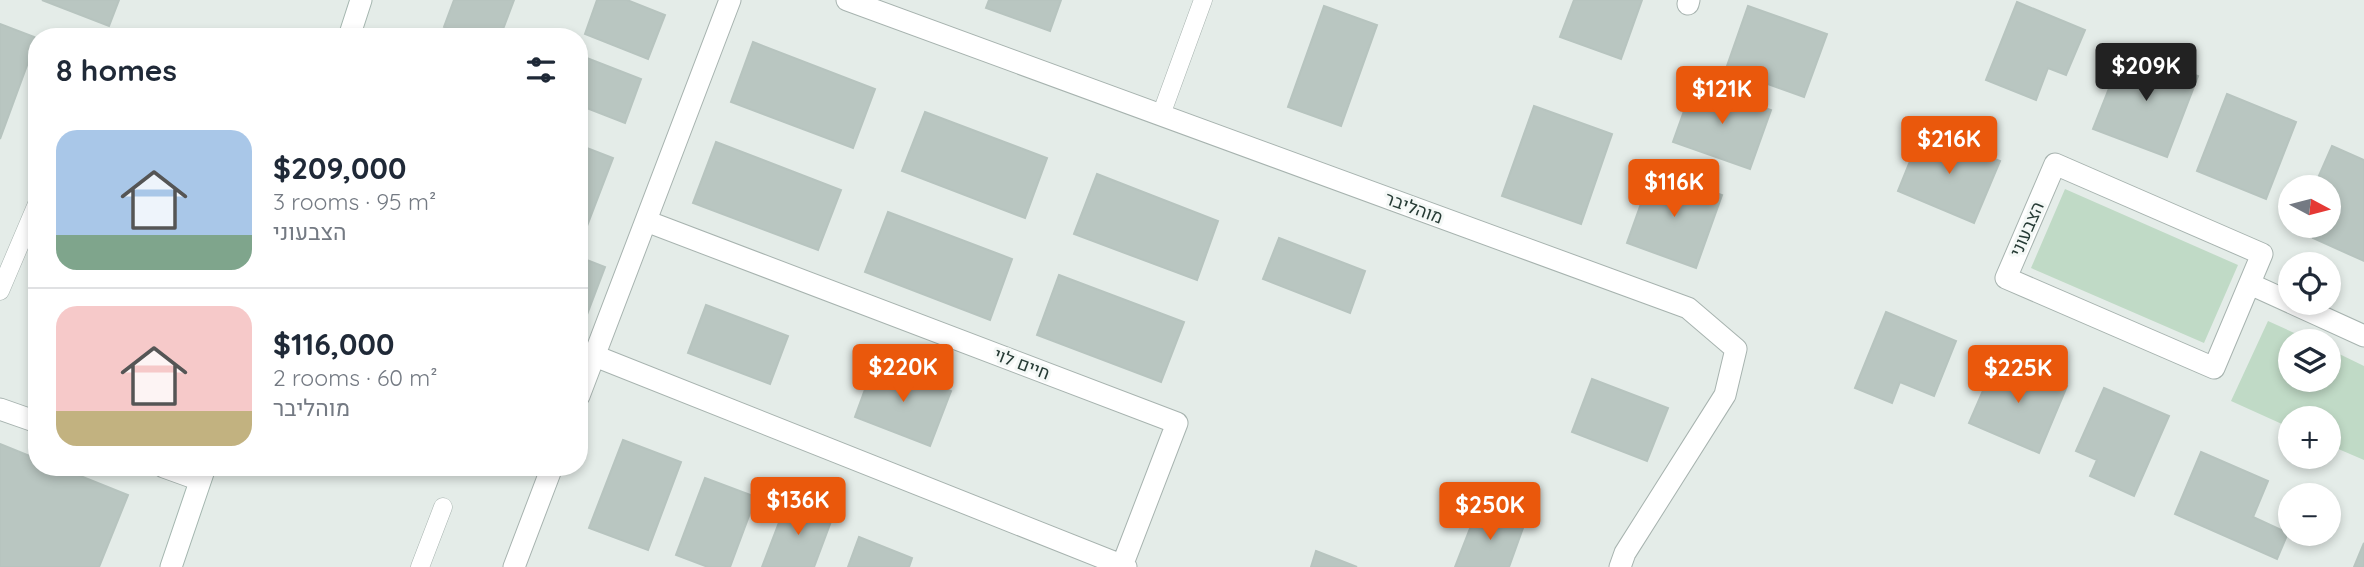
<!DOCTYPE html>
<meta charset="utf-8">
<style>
:root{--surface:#fff;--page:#f2f2f3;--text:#1f2937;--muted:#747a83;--line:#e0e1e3;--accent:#ea580c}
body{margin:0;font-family:Quicksand,Heebo,sans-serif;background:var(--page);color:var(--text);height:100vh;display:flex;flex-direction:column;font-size:26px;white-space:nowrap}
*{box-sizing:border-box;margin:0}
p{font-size:23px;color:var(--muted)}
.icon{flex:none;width:38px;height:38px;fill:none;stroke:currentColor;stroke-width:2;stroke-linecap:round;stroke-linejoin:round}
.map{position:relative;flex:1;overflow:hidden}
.sheet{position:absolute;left:28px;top:28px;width:560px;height:448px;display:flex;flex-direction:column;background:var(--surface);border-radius:28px;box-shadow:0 4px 10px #0003}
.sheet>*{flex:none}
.needle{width:46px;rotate:97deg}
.buttons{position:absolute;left:2278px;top:175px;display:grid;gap:14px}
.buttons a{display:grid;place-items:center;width:63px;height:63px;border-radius:50%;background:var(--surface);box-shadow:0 4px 10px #0003;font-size:35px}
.price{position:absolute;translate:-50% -60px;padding:0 16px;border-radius:7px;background:var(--accent);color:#fff;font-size:23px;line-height:46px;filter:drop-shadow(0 2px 4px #0008)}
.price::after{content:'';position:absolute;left:50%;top:42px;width:21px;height:16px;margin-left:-10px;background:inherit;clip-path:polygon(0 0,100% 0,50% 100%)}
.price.selected{background:#222;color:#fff}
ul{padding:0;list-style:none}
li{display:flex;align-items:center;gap:21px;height:175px;padding:0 28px}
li+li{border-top:2px solid var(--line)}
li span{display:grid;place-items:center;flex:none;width:196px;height:140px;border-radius:21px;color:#555}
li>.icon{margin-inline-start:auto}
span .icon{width:84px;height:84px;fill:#fffc;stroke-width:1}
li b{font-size:30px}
h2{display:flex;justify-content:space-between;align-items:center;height:84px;padding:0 28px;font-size:30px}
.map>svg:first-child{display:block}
.green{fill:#c0dac6}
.building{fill:#b9c6c1;stroke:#b7c4bf;stroke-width:2}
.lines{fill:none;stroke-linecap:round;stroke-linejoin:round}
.lane-casing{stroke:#a7b3af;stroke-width:19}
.street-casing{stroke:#a7b3af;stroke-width:23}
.secondary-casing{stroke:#a4b6af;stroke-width:23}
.lane{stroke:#fff;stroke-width:18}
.street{stroke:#fff;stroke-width:21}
.secondary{stroke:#fff;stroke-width:21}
.labels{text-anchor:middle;stroke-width:6;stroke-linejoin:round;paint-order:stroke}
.street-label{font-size:18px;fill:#263b35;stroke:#f4f8f6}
</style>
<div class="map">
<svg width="2364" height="567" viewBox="0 0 2364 567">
<rect width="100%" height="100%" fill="#e4ece8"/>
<path class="green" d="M2065 189 2238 265 2204 343 2031 268Z
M2268 321 2312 341H2291V380H2329V349L2364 366V460L2329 445V418H2291V428L2231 401Z"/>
<path class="building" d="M42 0H119L109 26Z
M454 0H514L500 37H471L444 27Z
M597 0H627L665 15 648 59 585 34Z
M989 0H1061L1050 31 986 8Z
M1574 0H1642L1621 59 1560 37Z
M2017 2 2085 30 2066 75 2048 68 2036 100 1986 80Z
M1324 6 1377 25 1341 126 1288 107Z
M1748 6 1827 34 1804 97 1726 69Z
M0 24 37 38 0 139Z
M753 42 875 89 853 148 731 102Z
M2125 48 2198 76 2167 157 2093 129Z
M579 55 641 79 625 123 579 105Z
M1694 83 1771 110 1750 169 1673 142Z
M2227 94 2296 122 2266 199 2197 171Z
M1534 106 1612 134 1581 224 1502 196Z
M925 112 1047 158 1025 218 902 171Z
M1923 129 2000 161 1974 223 1898 191Z
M716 142 841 190 818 250 693 203Z
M579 145 613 158 587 226 579 223Z
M2332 146 2364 160V261L2313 238 2318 226H2329V187H2314Z
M1653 170 1722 195 1696 268 1627 243Z
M1097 174 1218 221 1197 280 1074 234Z
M888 212 1012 259 990 320 865 272Z
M1279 238 1365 271 1350 313 1263 279Z
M579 257 605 267 580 333H579Z
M1059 275 1184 322 1161 382 1037 335Z
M706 305 788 336 770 384 688 353Z
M1886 312 1956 341 1934 396 1900 382 1892 403 1855 388Z
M1998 356 2067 386 2039 453 1969 423Z
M875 362 951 391 930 446 855 417Z
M1592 379 1668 408 1647 461 1572 432Z
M2104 388 2169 416 2134 496 2090 476 2097 460 2076 451Z
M623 440 681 462 648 550 589 528Z
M0 444 37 459V467H58L128 495 99 567H0Z
M2201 452 2268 481 2253 517 2288 533 2277 559 2175 514Z
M705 478 756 497 730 567H708L676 555Z
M788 499 833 516 814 567H762Z
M1478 508 1524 525 1509 567H1455Z
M859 537 912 558 909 567H848Z
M2364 543V567H2354Z
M1316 551 1357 567H1311Z"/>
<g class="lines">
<g class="lane-casing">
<path id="lane" d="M1161 115 1203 0
M0 291 37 204
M420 567 443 507"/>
</g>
<g class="street-casing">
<path id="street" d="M847 0 1688 308 1736 349 1725 395 1625 553 1620 567
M1688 4 1689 0
M2055 164 2262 254 2214 368 2006 278Z
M646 221 1177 423 1122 566
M2250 284 2364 336
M595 356 1126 567
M579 396 730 0
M0 409 37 422
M164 467 200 480
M514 567 552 467"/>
</g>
<g class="secondary-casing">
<path id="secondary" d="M349 37 361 0
M171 567 205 467"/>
</g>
<use href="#lane" class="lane"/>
<use href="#street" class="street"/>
<use href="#secondary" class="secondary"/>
</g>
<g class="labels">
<g class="street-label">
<text transform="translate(1414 208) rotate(20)" y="6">מוהליבר</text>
<text transform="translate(2027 229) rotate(-66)" y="6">הצבעוני</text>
<text transform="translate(1022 364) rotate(21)" y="6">חיים לוי</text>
</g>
</g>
</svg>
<div class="buttons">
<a><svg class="needle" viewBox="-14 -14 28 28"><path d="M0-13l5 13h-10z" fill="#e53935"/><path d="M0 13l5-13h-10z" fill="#747a83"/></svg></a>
<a><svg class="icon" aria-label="locate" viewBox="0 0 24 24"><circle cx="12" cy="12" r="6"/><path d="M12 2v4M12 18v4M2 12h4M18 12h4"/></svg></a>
<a><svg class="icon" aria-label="layers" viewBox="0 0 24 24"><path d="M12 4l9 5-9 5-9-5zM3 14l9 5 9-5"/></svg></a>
<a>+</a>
<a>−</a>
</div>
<b class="price selected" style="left:2146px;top:103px">$209K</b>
<b class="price" style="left:1722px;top:126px">$121K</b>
<b class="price" style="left:1949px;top:176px">$216K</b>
<b class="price" style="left:1674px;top:219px">$116K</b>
<b class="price" style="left:903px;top:404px">$220K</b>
<b class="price" style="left:2018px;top:405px">$225K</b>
<b class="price" style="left:798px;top:537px">$136K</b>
<b class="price" style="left:1490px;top:542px">$250K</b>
<section class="sheet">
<h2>8 homes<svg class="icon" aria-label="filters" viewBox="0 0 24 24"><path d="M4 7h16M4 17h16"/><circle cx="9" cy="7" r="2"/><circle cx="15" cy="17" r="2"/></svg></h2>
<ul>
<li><span style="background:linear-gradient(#a9c7e8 75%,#7fa58c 0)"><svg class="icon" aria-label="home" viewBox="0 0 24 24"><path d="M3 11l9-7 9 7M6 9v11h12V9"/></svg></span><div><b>$209,000</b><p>3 rooms · 95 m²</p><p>הצבעוני</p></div></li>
<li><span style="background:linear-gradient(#f6c9c9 75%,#c2b280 0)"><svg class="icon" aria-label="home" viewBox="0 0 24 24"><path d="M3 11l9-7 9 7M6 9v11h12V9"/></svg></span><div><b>$116,000</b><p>2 rooms · 60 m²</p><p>מוהליבר</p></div></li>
</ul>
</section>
</div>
